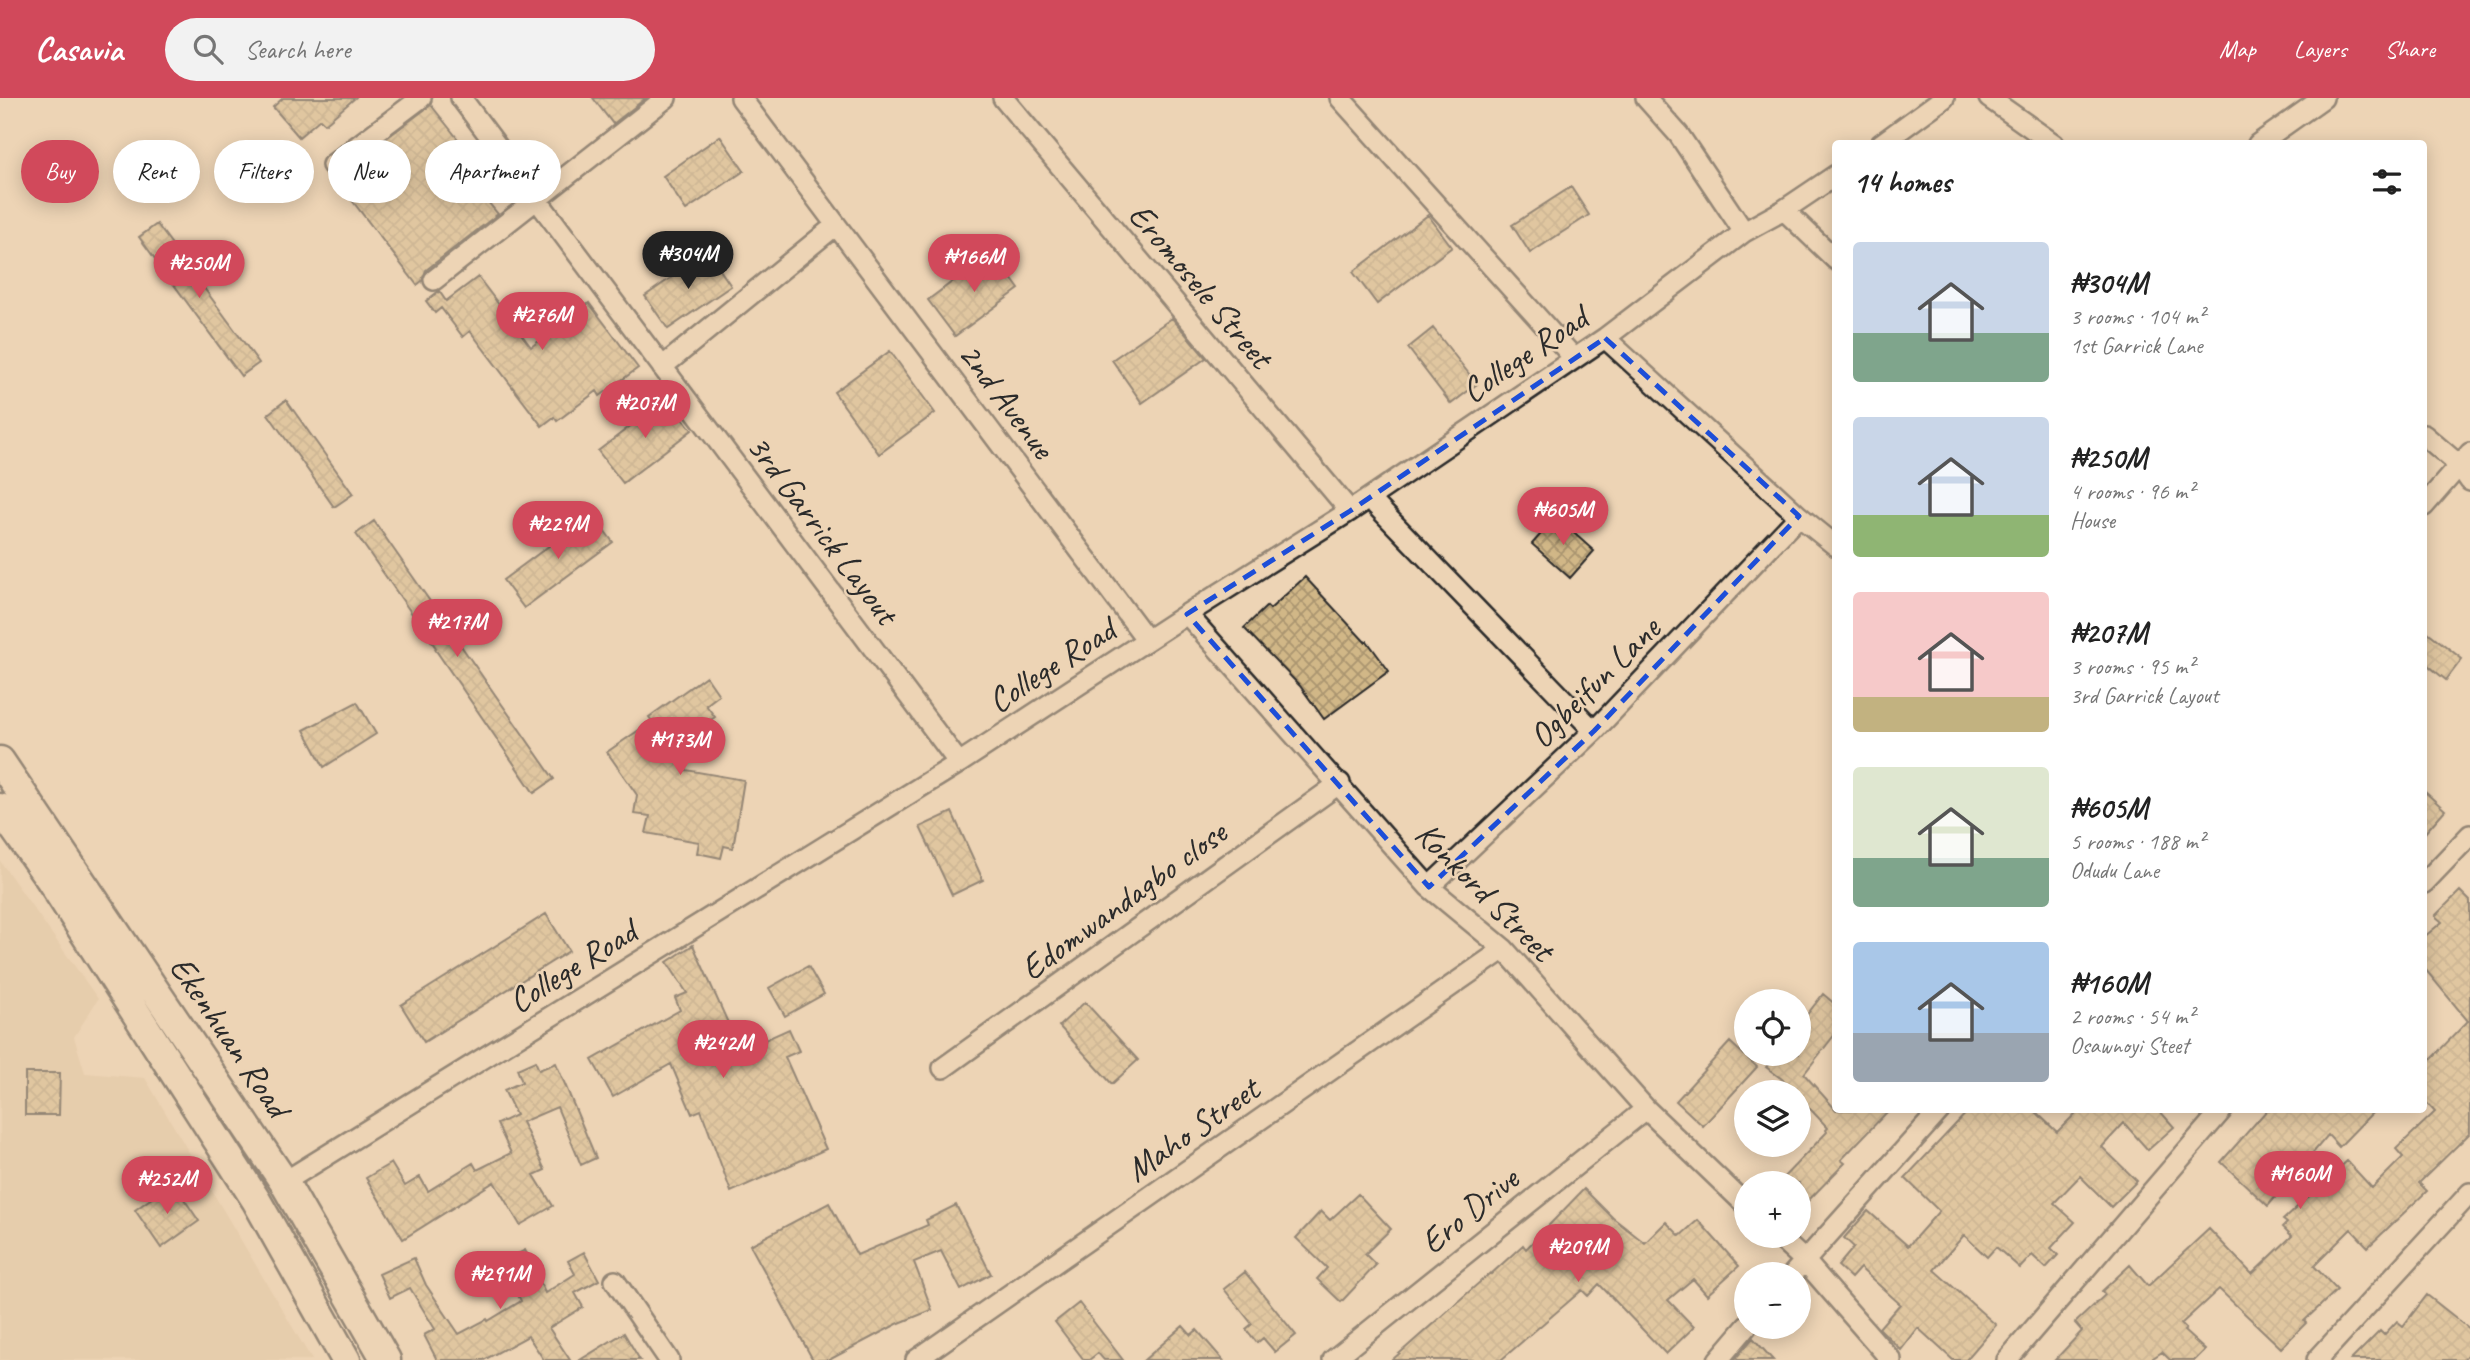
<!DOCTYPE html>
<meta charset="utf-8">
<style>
:root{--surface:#fff;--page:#f2f2f2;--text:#222;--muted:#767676;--accent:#d1495b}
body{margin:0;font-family:Caveat,sans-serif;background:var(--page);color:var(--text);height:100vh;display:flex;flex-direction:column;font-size:26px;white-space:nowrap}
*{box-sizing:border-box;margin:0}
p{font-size:23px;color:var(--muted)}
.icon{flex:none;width:38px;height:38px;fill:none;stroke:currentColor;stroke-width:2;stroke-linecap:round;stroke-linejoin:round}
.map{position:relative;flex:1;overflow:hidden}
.sheet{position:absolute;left:1832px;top:42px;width:595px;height:973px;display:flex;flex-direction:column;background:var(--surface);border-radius:7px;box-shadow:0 4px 18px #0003}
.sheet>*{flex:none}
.banner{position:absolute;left:21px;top:42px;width:665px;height:63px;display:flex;gap:14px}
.tools{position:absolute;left:1734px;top:891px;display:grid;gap:14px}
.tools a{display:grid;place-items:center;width:77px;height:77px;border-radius:50%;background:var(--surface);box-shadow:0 4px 18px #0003;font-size:35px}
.price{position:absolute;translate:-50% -60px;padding:0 16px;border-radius:24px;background:var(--accent);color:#fff;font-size:23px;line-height:46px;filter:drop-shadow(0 2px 4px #0008)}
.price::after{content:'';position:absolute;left:50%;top:42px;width:21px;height:16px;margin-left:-10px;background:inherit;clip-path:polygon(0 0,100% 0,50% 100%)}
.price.current{background:#222;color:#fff}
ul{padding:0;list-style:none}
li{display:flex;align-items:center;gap:21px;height:175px;padding:0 21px}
li span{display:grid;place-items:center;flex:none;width:196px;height:140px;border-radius:7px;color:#555}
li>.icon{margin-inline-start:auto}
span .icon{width:84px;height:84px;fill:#fffc;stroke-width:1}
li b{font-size:30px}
h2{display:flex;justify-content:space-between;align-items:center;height:84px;padding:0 21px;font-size:30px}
.chip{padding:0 24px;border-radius:32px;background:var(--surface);box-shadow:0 4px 18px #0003;font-size:24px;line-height:63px}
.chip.current{background:var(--accent);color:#fff}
header{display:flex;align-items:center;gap:42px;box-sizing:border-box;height:98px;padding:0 35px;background:var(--accent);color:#fff}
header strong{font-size:33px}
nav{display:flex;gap:38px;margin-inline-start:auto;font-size:24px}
.search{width:490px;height:63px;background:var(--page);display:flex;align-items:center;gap:18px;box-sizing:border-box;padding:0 24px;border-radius:38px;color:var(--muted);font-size:26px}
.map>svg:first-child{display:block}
.built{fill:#dec5a2}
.building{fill:url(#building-cross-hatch);stroke:#2b2b2b;stroke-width:2}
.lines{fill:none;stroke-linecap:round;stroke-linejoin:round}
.street-casing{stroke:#2b2b2b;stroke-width:24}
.secondary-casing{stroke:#2b2b2b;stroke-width:33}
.street{stroke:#edd4b5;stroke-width:19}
.secondary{stroke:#edd4b5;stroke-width:28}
.marked{fill:none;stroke:#1d4ed8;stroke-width:5;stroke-dasharray:14 9;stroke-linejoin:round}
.labels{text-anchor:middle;stroke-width:5;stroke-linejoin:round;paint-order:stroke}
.street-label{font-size:35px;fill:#2b2b2b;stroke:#edd4b5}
</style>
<header>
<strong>Casavia</strong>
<div class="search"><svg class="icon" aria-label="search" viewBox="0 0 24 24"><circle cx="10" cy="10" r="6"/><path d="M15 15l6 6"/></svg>Search here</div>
<nav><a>Map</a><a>Layers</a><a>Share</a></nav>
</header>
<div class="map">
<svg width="2470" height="1262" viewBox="0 0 2470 1262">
<defs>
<pattern id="building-cross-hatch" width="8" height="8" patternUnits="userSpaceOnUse" patternTransform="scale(1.75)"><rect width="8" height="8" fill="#d1b787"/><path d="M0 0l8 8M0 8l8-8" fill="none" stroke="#aa956f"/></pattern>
</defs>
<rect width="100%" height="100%" fill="#edd4b5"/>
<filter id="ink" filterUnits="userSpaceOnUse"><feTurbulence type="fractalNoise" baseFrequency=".0143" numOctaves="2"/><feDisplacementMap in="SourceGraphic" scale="14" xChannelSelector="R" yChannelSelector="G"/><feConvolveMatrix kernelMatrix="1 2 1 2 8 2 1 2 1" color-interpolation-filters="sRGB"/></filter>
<g filter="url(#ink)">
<path class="built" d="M0 763 98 901 74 939 85 975 145 980 312 1262H0Z"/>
<path class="building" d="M283 0H355L325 26 320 21 299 39 273 9Z
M593 0H646L613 26Z
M431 7 469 55 456 65 498 116 426 172 422 183 417 187 334 79Z
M720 38 744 73 686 112 663 78Z
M1571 89 1589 117 1530 155 1512 127Z
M1428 117 1452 149 1377 206 1353 174Z
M157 126 259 265 241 278 139 139Z
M708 154 731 188 668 231 645 198Z
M992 154 1019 191 955 238 928 202Z
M478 179 531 249 589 205 638 270 600 298 597 293 557 323 554 319 542 328 470 233 463 239 441 210 435 215 426 203 439 193 446 203Z
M1172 220 1206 260 1142 305 1112 262Z
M1433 230 1477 286 1451 306 1408 250Z
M890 253 935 315 879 356 834 294Z
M667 300 692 332 623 385 598 353Z
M286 302 353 396 334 409 268 316Z
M592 416 613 444 524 510 503 482Z
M1556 419 1594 453 1570 480 1532 446Z
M374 423 554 681 534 695 435 551 436 550 356 436Z
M1305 479 1365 544 1367 543 1389 573 1324 621 1300 588 1244 530 1267 508 1270 511Z
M2424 531 2462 561 2446 582 2424 564Z
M706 578 719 597 706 607 715 619 663 655 688 658 686 672 744 682 733 750 724 748 721 760 697 755 699 744 646 735 650 718 634 716 637 697 607 654 652 623 649 619Z
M357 604 376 636 324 669 304 632Z
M2424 693 2445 712 2424 736Z
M952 714 983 782 952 797 920 729Z
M2460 793 2470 803V1035L2419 1085 2427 1093 2368 1149 2351 1131 2314 1168 2337 1192 2304 1223 2306 1225 2281 1250 2219 1191 2181 1226 2186 1231 2184 1233 2205 1252 2195 1262H2170L2162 1254 2150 1262H2055L2082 1233 2075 1225 2105 1197 2102 1193 2130 1167 2148 1188 2209 1131 2252 1176 2292 1138 2283 1129 2287 1125 2283 1122 2347 1063 2372 1090 2403 1059 2396 1051 2435 1014 2424 1002V953L2431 961 2468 923 2424 870V839L2442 824 2435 818Z
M546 816 569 853 424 944 401 907Z
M693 847 733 936 739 933 749 949 789 931 799 953 785 959 826 1051 731 1094 701 1012 692 1016 671 966 613 999 592 962 680 912 675 900 687 895 667 864Z
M808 868 824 896 785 918 769 890Z
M1823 896 1836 907V935L1804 976 1836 1012H1889L1841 1062 1845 1065 1799 1112V1085H1778L1827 1034 1826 1032 1828 1030 1799 999V994L1766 969 1777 956H1799V927Z
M1085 904 1138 962 1112 986 1059 928Z
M1730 944 1757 969 1703 1028 1676 1003Z
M535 963 539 972 556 965 596 1060 581 1067 557 1009 522 1024 545 1072 534 1077 553 1108 520 1127 494 1084 403 1141 366 1080 391 1065 405 1088 420 1079 428 1093 473 1065 477 1072 511 1055 497 1026 516 1017 504 992 522 984 517 971Z
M25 975H60L59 1017H25Z
M1969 1012H2034L2057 1034 2079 1012H2159L2174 1029 2148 1052 2124 1025 2102 1049 2137 1083 2111 1109 2080 1078 2054 1105 2075 1124 2051 1150 2058 1157 2046 1170 2032 1157 2020 1170 1996 1149 1987 1159 1964 1137 1934 1172 1996 1227 1966 1262H1953L1918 1230 1901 1252 1879 1230 1900 1206 1860 1170 1851 1180 1838 1168 1854 1149 1844 1140 1868 1113 1908 1148 1939 1113 1905 1080Z
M2267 1012H2375L2339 1049 2328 1037 2268 1108 2221 1064Z
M173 1085 199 1123 161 1150 135 1112Z
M1584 1091 1613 1120 1645 1145 1666 1124 1680 1138 1698 1122 1739 1168 1707 1197 1693 1181 1668 1202 1694 1229 1666 1256 1599 1186 1588 1198 1582 1192 1501 1262H1392L1490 1175 1491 1176 1523 1147 1526 1151Z
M1358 1096 1391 1131 1365 1156 1376 1167 1341 1204 1317 1181 1327 1170 1296 1140 1321 1113 1330 1122Z
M829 1105 857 1157 928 1127 926 1122 956 1107 991 1176 961 1192 941 1153 914 1164 932 1212 897 1226 829 1262H813L750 1147Z
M525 1152 545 1195 575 1176 568 1163 584 1154 599 1182 575 1195 583 1209 549 1230 570 1262H544L528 1238 484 1262H437L424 1237 435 1231 410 1190 390 1200 379 1176 414 1160 426 1187 459 1236 487 1221 488 1223 521 1203 502 1164Z
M1245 1174 1296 1237 1275 1254 1263 1240 1257 1245 1246 1231 1252 1226 1224 1191Z
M2427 1197 2470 1231V1253L2463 1262H2351L2380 1233 2384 1237 2397 1223 2403 1228Z
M1079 1205 1123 1262H1104L1098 1255 1089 1262H1084L1055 1224Z
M1183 1228 1191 1237 1197 1232 1223 1262H1144Z
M624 1235 640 1262H580Z
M1753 1240 1773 1262H1734Z"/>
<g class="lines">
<g class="street-casing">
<path id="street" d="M461 0 959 665
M741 0 1147 542
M1003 0 1350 413
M1340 0 1574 260
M1646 0 1679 37 1744 134
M1989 0 2054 46
M1881 46 1944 0
M2258 46 2323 0
M332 67 421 0
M1784 112 1836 162
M434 182 666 0
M1605 240 1799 418 1836 448
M662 269 836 127
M2424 337 2459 367 2470 383
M1369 400 1594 633
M2424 408 2470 355
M1187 516 1429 789 1504 851 1646 1011 1746 1107
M2424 785 2470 737
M1429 789 1594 633 1799 418
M943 970 1340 685
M284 1084 959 665 1187 516 1350 413 1605 240 1744 134 1784 112 1836 77
M1778 1138 1804 1162 1891 1262
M1793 1176 1940 1012
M615 1183 669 1262
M916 1262 1504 851
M1333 1262 1646 1011
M1718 1262 1747 1228
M2007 1262 2222 1012
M2317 1262 2470 1095"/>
</g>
<g class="secondary-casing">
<path id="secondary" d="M0 663 284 1084 386 1262
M0 710 50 781 256 1102 346 1262"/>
</g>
<use href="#street" class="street"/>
<use href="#secondary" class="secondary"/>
</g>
</g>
<path d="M0 0H2470V1262H0ZM1605 240 1799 418 1594 633 1429 789 1187 516 1350 413Z" fill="#edd4b5" fill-opacity=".55" fill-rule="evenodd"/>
<path class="marked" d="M1605 240 1799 418 1594 633 1429 789 1187 516 1350 413Z"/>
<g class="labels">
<g class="street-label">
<text transform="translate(1201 187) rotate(50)" y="12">Eromosele Street</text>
<text transform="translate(1524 256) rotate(-34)" y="12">College Road</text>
<text transform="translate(1007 302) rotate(53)" y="12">2nd Avenue</text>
<text transform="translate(823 431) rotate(53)" y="12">3rd Garrick Layout</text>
<text transform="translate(1051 567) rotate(-33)" y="12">College Road</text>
<text transform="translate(1594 584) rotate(-45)" y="12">Ogbeifun Lane</text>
<text transform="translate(1485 793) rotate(45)" y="12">Konkord Street</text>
<text transform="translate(1123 802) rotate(-36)" y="12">Edomwandagbo close</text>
<text transform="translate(572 868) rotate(-32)" y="12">College Road</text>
<text transform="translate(230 938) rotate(56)" y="12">Ekenhuan Road</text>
<text transform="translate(1192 1031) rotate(-35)" y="12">Maho Street</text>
<text transform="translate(1469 1112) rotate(-39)" y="12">Ero Drive</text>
</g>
</g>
</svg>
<div class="tools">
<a><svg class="icon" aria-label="locate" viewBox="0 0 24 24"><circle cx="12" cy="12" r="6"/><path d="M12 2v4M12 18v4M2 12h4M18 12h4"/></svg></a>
<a><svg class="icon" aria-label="layers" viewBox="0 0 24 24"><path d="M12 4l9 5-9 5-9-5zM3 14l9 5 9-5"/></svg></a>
<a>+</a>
<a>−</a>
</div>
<b class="price current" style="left:688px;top:193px">₦304M</b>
<b class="price" style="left:974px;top:196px">₦166M</b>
<b class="price" style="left:199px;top:202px">₦250M</b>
<b class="price" style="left:542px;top:254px">₦276M</b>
<b class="price" style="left:645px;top:342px">₦207M</b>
<b class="price" style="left:1563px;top:449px">₦605M</b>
<b class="price" style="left:558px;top:463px">₦229M</b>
<b class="price" style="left:457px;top:561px">₦217M</b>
<b class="price" style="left:680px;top:679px">₦173M</b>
<b class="price" style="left:723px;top:982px">₦242M</b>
<b class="price" style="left:2300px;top:1113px">₦160M</b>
<b class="price" style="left:167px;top:1118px">₦252M</b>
<b class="price" style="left:1578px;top:1186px">₦209M</b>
<b class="price" style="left:500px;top:1213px">₦291M</b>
<div class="banner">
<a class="chip current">Buy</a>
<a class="chip">Rent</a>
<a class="chip">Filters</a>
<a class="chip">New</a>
<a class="chip">Apartment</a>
</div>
<section class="sheet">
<h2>14 homes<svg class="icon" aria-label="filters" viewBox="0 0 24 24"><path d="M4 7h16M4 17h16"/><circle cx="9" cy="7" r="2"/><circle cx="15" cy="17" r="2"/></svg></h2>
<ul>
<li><span style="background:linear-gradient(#c9d6e8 65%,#7fa58c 0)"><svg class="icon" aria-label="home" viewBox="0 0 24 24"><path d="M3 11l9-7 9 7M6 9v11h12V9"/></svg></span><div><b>₦304M</b><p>3 rooms · 104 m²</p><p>1st Garrick Lane</p></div></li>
<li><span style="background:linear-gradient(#c9d6e8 70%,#8fb573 0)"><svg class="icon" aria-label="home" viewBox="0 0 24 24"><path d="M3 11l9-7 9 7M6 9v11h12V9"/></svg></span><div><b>₦250M</b><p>4 rooms · 96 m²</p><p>House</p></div></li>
<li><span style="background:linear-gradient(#f6c9c9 75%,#c2b280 0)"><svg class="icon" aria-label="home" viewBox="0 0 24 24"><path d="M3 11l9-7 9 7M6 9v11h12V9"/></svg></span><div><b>₦207M</b><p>3 rooms · 95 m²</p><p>3rd Garrick Layout</p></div></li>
<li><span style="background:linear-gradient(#dfe7d0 65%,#7fa58c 0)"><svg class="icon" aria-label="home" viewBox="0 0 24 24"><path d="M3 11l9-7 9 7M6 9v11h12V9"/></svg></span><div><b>₦605M</b><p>5 rooms · 188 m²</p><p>Odudu Lane</p></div></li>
<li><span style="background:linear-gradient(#a9c7e8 65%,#9aa5b1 0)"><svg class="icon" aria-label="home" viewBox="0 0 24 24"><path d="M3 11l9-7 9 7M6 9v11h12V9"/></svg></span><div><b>₦160M</b><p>2 rooms · 54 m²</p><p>Osawnoyi Steet</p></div></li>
</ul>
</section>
</div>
